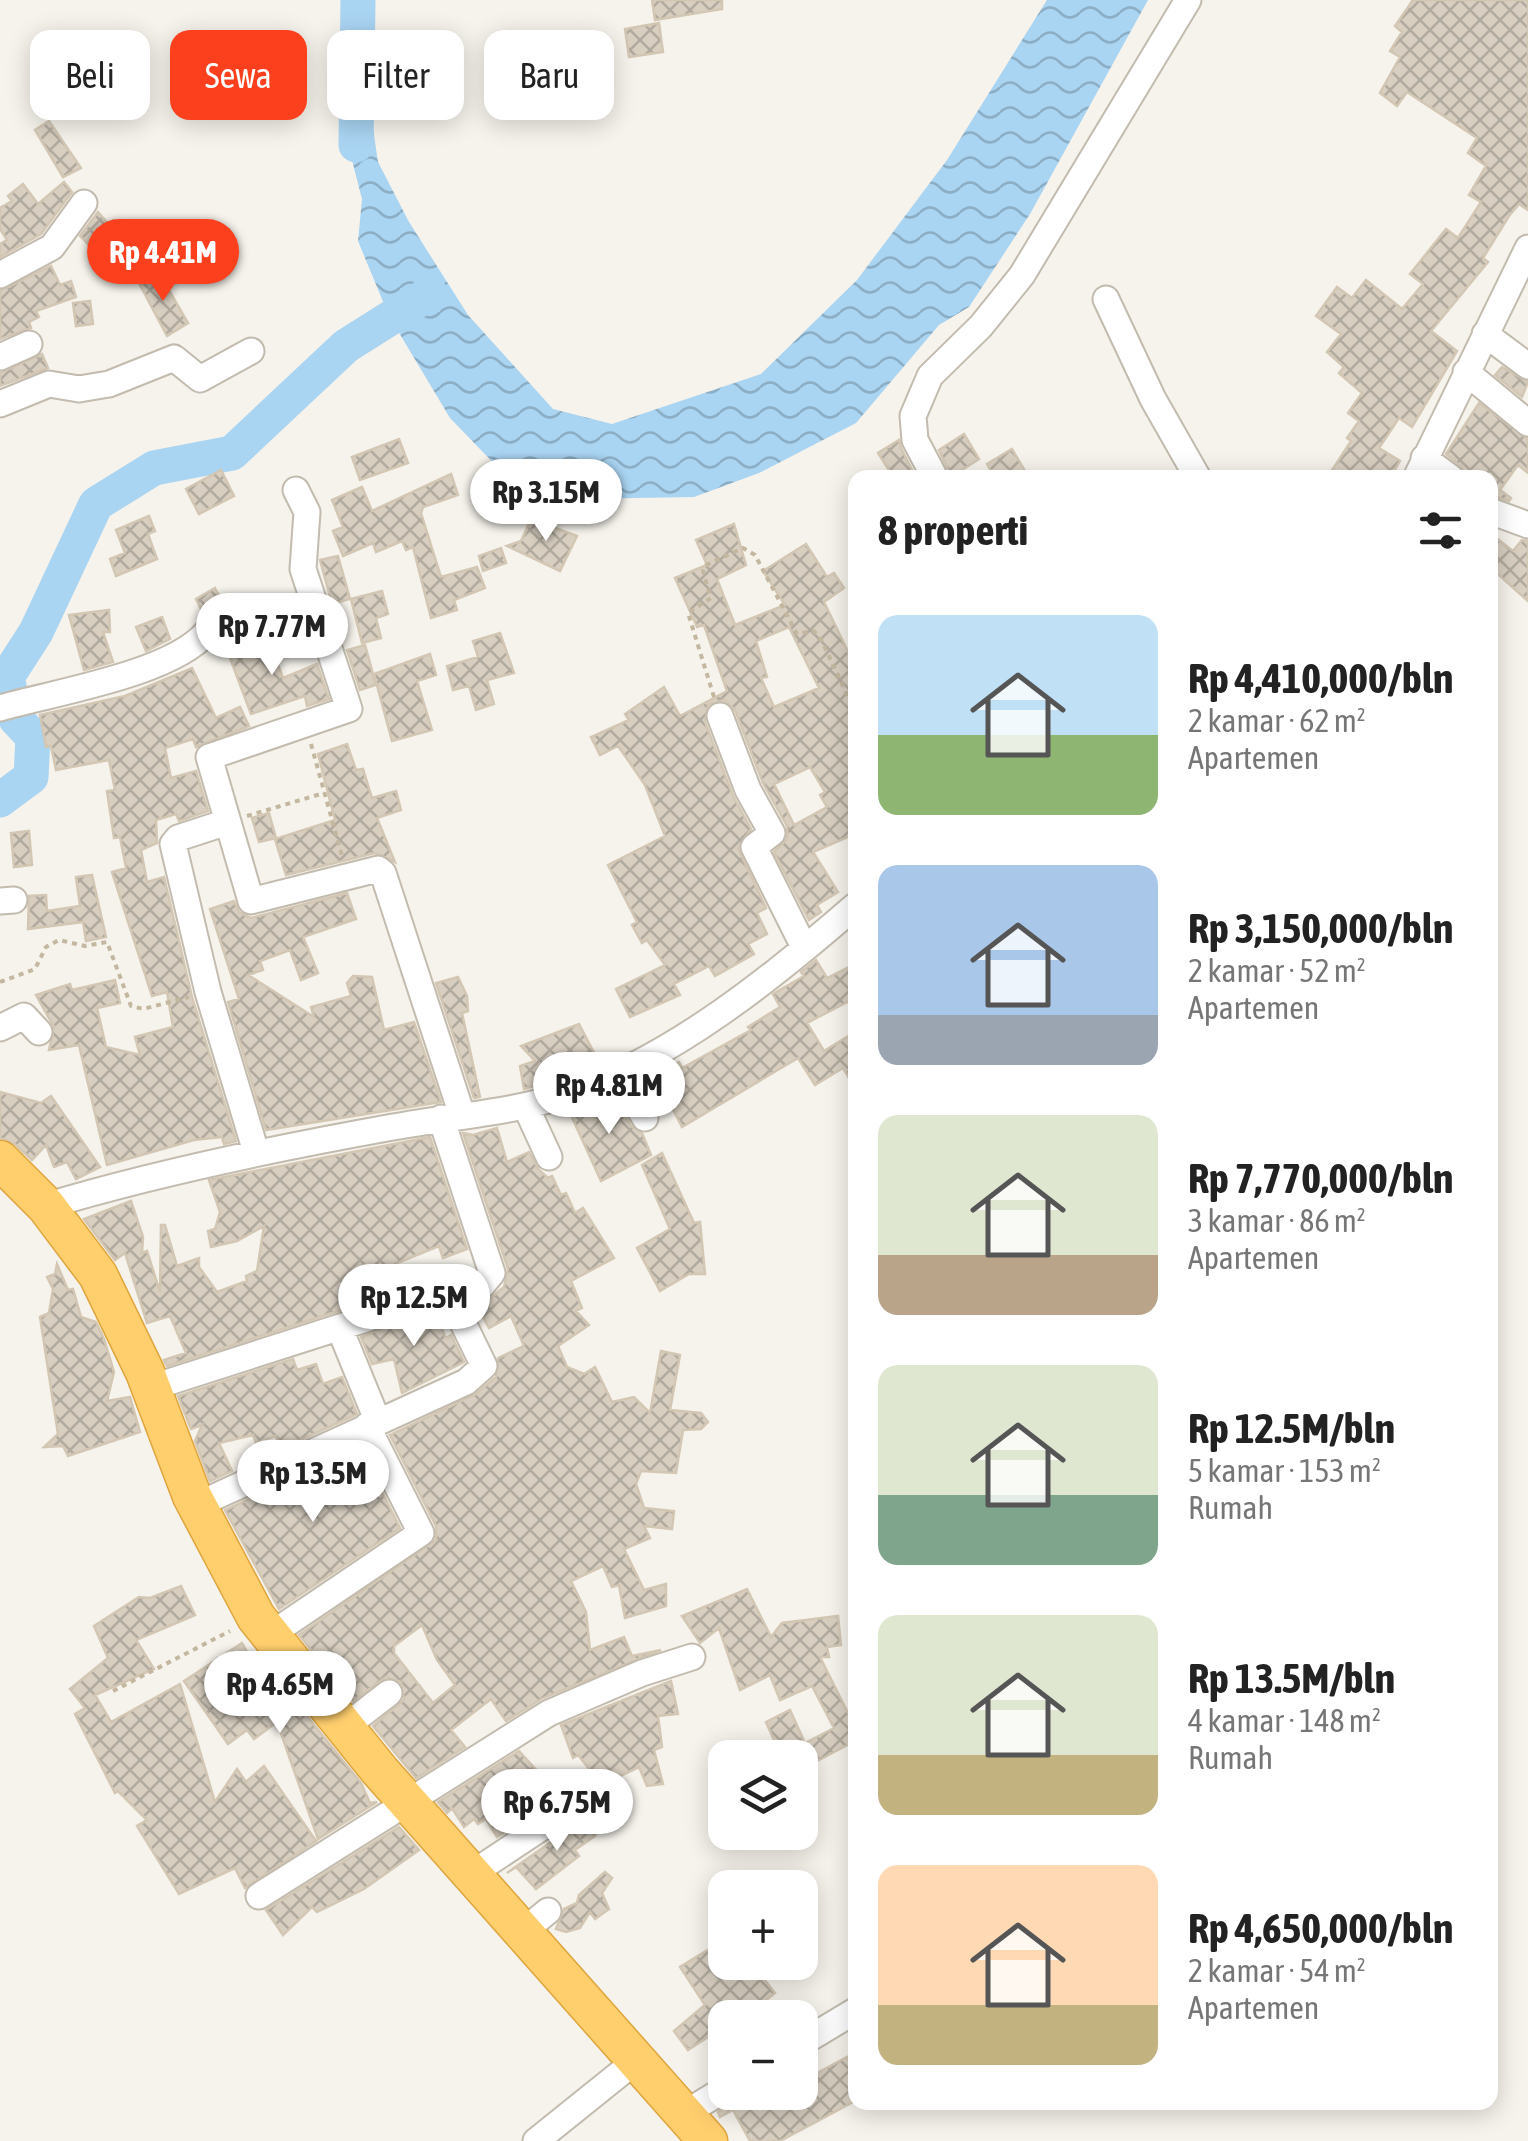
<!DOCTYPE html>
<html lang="id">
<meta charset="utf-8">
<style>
:root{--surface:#fff;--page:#f6f6f6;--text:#222;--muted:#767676;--accent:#fc3f1d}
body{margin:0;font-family:"Asap Condensed",sans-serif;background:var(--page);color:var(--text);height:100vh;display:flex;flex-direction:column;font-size:38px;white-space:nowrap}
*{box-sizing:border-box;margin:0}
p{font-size:32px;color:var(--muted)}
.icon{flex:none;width:55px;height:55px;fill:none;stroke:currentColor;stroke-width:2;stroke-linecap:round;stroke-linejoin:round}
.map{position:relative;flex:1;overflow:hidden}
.drawer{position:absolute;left:848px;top:470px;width:650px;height:1640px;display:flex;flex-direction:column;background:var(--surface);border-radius:20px;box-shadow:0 5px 25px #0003}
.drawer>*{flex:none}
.hud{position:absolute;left:30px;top:30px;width:668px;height:90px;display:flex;gap:20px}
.fabs{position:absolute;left:708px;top:1740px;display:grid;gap:20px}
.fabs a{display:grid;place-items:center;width:110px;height:110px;border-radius:20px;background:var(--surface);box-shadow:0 5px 25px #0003;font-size:50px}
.price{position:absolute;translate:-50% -85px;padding:0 22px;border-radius:35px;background:#fff;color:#222;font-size:32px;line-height:65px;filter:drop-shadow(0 2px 5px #0008)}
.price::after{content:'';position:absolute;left:50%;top:60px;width:30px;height:22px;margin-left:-15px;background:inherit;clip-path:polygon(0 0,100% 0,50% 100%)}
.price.current{background:var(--accent);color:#fff}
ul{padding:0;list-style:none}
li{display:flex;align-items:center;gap:30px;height:250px;padding:0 30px}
li span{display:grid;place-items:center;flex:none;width:280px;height:200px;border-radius:20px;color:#555}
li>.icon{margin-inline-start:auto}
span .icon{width:120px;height:120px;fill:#fffc;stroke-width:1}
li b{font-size:42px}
h2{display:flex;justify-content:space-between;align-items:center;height:120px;padding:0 30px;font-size:42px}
.tag{padding:0 35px;border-radius:20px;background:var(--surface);box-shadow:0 5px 25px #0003;font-size:35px;line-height:90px}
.tag.current{background:var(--accent);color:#fff}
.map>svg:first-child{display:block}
.water{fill:url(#water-waves)}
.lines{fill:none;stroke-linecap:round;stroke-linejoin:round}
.river{stroke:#a9d4f2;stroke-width:35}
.building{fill:url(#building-cross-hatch);stroke:#d3c7b4;stroke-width:2.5;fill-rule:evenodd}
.minor-casing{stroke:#c2bbae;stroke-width:29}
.highway-casing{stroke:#e0a43c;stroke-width:41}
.path{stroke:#c4b79f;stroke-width:4;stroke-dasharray:5 5;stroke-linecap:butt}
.minor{stroke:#fff;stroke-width:25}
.highway{stroke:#ffcf6e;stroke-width:38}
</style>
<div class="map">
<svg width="1528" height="2141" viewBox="0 0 1528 2141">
<defs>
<pattern id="water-waves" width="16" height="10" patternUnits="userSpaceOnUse" patternTransform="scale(2.5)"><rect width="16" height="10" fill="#a9d4f2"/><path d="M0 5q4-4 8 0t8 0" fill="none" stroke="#8caec5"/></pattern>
<pattern id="building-cross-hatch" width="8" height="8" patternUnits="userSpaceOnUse" patternTransform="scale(2.5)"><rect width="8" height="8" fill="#d8cfc1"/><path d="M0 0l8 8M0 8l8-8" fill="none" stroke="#b1aa9e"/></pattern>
</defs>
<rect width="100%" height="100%" fill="#f6f3ec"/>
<path class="water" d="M1047 0H1148L1030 214 969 307 939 325 856 423 759 473 694 497 577 499 507 477 450 418 389 316 358 241 362 199 337 102 368 94 378 162 409 222 468 315 553 409 612 424 761 374 857 280 947 160Z"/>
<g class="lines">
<path class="river" d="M356 145 358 0
M0 800 31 777 33 737 16 719 7 677 36 632 96 504 154 468 232 453 346 346 430 293"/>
</g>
<path class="building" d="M652 0H722V9L655 20Z
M1413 0H1528V210L1519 204 1509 216 1483 258 1488 262 1431 331 1457 351 1412 427 1399 418 1379 448 1400 461 1390 478H1327L1351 441 1347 438 1359 421 1348 413 1362 393 1339 373 1344 367 1327 352 1341 334 1316 316 1337 287 1352 298 1366 280 1402 309 1423 284 1410 274 1446 229 1458 238 1481 202 1469 195 1486 166 1468 153 1477 138 1407 92 1397 106 1380 93 1400 57 1390 51 1402 32 1395 26Z
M659 23 663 52 629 57 625 29Z
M49 121 81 168 63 177 35 130Z
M64 182 72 192 41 234 0 257V244L7 240 0 229V208L12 201 8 196 23 184 38 204Z
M98 212 110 226 89 245 80 236Z
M51 266 60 285 71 281 76 297 36 311 39 317 29 322 31 328 0 339V291Z
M159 273 188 323 167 336 139 283Z
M90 301 93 324 76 326 73 303Z
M42 354 48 368 0 386V373Z
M1502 367 1528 382 1522 397 1495 375Z
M1479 403 1528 439V473L1518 465 1500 490 1511 498 1509 501 1490 495V478H1467L1461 466 1446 454Z
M964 434 979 459 951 477 939 450Z
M399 439 408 463 360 480 352 457Z
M899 440 901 448 916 478H894L878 453Z
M1012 449 1025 471 1014 478H995L987 464Z
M221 470 234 496 199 514 186 489Z
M451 474 458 495 423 507 421 513 441 577 477 567 485 588 454 600 457 610 431 618 413 547 406 550 402 541 376 552 373 543 343 556 333 531 343 527 332 500 362 487 372 511Z
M149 516 155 531 148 534 157 559 116 576 110 559 125 553 116 530Z
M531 519 577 536 560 571 507 546 521 541Z
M734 524 746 565 717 579 735 625 785 605 763 571 806 544 827 577 834 573 844 588 824 602 855 666V834L813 852 838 892 817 905 821 912 809 920 774 852 787 839V826L763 783 735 710 724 700 708 705 705 722 733 796 751 829 738 848 766 908 757 913 767 934 748 944 754 954 715 976 709 966 674 984 680 995 630 1017 616 989 665 965 647 940 642 943 632 925 637 922 608 865 665 836 645 785 630 763 618 746 600 755 591 737 629 720 625 714 664 687 680 716 727 691 704 625 697 627 675 578 707 565 696 540ZM789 627 819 688 774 707 761 678 767 677 756 641ZM810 767 825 792 820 795 827 807 794 825 774 784Z
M1490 533 1513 551 1522 540 1528 541V601L1490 567Z
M501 548 506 563 483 571 479 556Z
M338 556 350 599 332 604 320 560Z
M215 588 228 613 215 620 205 617 196 599Z
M382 591 388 614 376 618 381 638 362 643 351 599Z
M109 610 110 632H103L113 662 84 670 69 615Z
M162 617 170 639 146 651 136 627Z
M500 633 514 673 487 680 494 704 476 710 469 686 453 690 447 666 478 657 473 641Z
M267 634 283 678 317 664 329 699 307 706 305 696 251 714 227 650Z
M365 645 376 685 360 690 347 650Z
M430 654 436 675 417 681 432 730 392 741 374 674Z
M192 668 216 718 240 707 249 726 196 747 193 739 165 748 171 778 196 771 208 811 179 821 176 814 156 820 157 843 141 850 147 882 164 877 192 997 236 1141 224 1144 222 1137 194 1140 107 1165 79 1045 49 1050 54 1027 36 995 70 984 72 990 115 980 120 1003 97 1008 106 1047 140 1055 135 1037 173 1027 167 992 152 996 112 872 126 868 120 837 114 838 107 791 115 790 109 760 56 770 51 746 46 747 40 715 125 696Z
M347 744 356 770 363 769 372 798 396 791 401 810 377 818 395 862 375 853 286 875 275 839 335 820 318 754Z
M269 813 276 838 259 842 252 818Z
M29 831 32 865 14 867 11 833Z
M92 875 106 937 86 941 83 922 28 929 29 896 46 895 47 911 80 906 76 877Z
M347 893 356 919 303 937 318 973 301 980 290 950 260 961 263 970 248 975 314 1017 311 1007 351 996 347 983 353 976 372 977 384 1030 414 1022 441 1102 266 1130 228 1002 239 999 210 909 234 901 239 912 251 918Z
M816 960 827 978 855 964V998L807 1023 824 1051 855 1032V1088L843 1068 815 1085 798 1058 682 1127 667 1098 655 1104 642 1081 679 1062 682 1068 751 1030 748 1027 780 1007 773 994 804 976 801 972Z
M458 977 467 996 468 1011 462 1013 480 1097 474 1098 436 983Z
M579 1024 600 1064 524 1089 520 1066 535 1061 521 1046Z
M0 1092 41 1103 51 1096 100 1167 76 1179 67 1162 54 1167 46 1145 32 1160 15 1144 0 1138Z
M612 1094 631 1126 642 1133 651 1155 601 1181 569 1111Z
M497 1128 507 1162 529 1152 539 1170 548 1178 552 1176 561 1195 566 1193 575 1213 583 1208 614 1258 571 1281 582 1308 576 1311 589 1325 558 1346 567 1367 584 1374 595 1367 612 1402 634 1397 650 1413 661 1351 680 1355 670 1410 701 1413 708 1422 701 1429 683 1430 676 1473 641 1471 636 1484 644 1508 674 1511 672 1529 644 1526 650 1538 624 1549 644 1590 666 1584V1606L625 1618 619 1585 612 1587 603 1566 571 1581 586 1612 590 1650 624 1637 632 1656 661 1650 543 1698 506 1721 491 1699 451 1730 465 1747 416 1778 373 1726 404 1700 401 1682 386 1677 353 1701 299 1635 436 1540V1526L390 1435 476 1394 496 1377 498 1358 524 1346 511 1316 489 1328 478 1308 504 1287 508 1269 463 1133 473 1135ZM422 1625 437 1660 455 1685 433 1703 394 1653V1646Z
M430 1137 467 1249 443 1258 439 1246 397 1263 402 1270 373 1300 167 1366 164 1360 186 1353 170 1316 147 1323 125 1253 115 1260 84 1219 131 1201 143 1237 142 1253 147 1251 160 1292 161 1225H165L177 1266 199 1258V1267L217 1292 247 1281 246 1276 257 1271 264 1226 237 1241 211 1247 208 1231 215 1229 220 1212 209 1180Z
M662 1153 694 1223 700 1222 705 1274H689L660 1291 637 1248 670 1229 642 1165Z
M57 1264 68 1290 73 1289 81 1317 96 1322 104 1339 114 1372 107 1401 130 1397 140 1432 68 1456 63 1446 44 1447 58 1434 40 1317 49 1313 53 1289 47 1277 55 1274Z
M432 1308 446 1338 451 1335 464 1362 402 1393 394 1359 372 1364 361 1337Z
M293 1359 297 1370 316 1364 323 1384 342 1377 357 1414 283 1448 275 1436 256 1443 253 1435 219 1443 232 1471 210 1481 195 1441 202 1425 191 1429 178 1396Z
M360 1448 400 1528 279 1609 225 1510Z
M181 1586 195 1615 136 1640 154 1669 95 1695 111 1722 180 1684 215 1802 237 1769 246 1782 264 1766 316 1841 245 1888 235 1868 179 1894 137 1826 147 1820 118 1791 115 1793 75 1714 85 1708 70 1689 108 1658 94 1626 139 1597 150 1598Z
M747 1589 771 1637 782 1623 838 1616 841 1645 827 1647 829 1657H820L855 1727V1741L800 1770V1758H782L766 1722 790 1710 805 1743 834 1728 812 1686 780 1700 770 1675 740 1690 719 1628 700 1643 682 1616Z
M242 1643 276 1703 289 1694 361 1783 370 1803 377 1802 318 1839 277 1722 254 1739 247 1730 228 1744 184 1681Z
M671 1681 678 1714 658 1716 662 1747 654 1750 663 1784 647 1786 639 1767 616 1778 614 1773 597 1779 578 1755 573 1758 561 1725Z
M519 1751 540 1774 535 1779 537 1788 530 1792 541 1808 497 1837 486 1819 478 1824 474 1819 464 1827 452 1808 447 1813 438 1802Z
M588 1816 598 1830 595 1836 575 1850 579 1856 536 1889 516 1867 507 1873Z
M399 1827 419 1850 364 1889 317 1912 312 1907 283 1935 266 1910Z
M605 1872 612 1878 602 1893 609 1909 595 1919 590 1912 580 1928 566 1932 556 1929 564 1909 577 1903 579 1895Z
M725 1920V1962H751L775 1993 744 2018H725V2026L688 2050 674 2031 705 2005 680 1967 711 1948Z
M847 2057 855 2072V2101L780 2141H750L733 2110 720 2117 718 2112 740 2092H815L808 2078Z"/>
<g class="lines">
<g class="minor-casing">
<path id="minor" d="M0 275 52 247 84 203
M1106 299 1153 399 1198 478
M1485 334 1528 366
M0 357 29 344
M1466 372 1528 423
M0 404 49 384 79 389 109 384 174 358 200 379 251 351
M1424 458 1451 478
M935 478 915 440 913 416 930 376 981 326 1022 275 1188 0
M1416 478 1528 248
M296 490 307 512 303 569 349 709 209 757 251 901 378 869 383 873 462 1115
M1490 511 1528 525
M0 708C56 692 170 674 206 633
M720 716 748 790 772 833 754 847 804 947
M227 822 178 838 173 844 208 992 256 1152
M0 901 14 900
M0 1028 24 1016 39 1032
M618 1073 645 1118
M526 1107 549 1157
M441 1118 492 1273 478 1290 454 1302
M46 1206C159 1172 276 1148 393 1127 452 1116 514 1113 571 1093 675 1056 772 978 855 906
M340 1329 378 1422
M150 1388 381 1314 400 1298 434 1281 446 1288 484 1366 466 1382 197 1505
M270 1635 421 1533 367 1426
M345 1727 389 1693
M473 1873 592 1794
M259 1896 549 1713 642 1673 692 1657
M525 1930 548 1911
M800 2044 855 2011
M684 2114 725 2089
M536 2141 638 2059"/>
</g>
<g class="highway-casing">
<path id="highway" d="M0 1160 46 1206 98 1275 145 1372 192 1496 256 1617 380 1771 708 2141"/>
</g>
<path class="path" d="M714 697 688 613 711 598 703 571 706 565 743 548 755 555 797 634 813 631 819 635 849 699 855 701
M311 744 342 856
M247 816 324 793
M0 982 35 969 46 947 59 940 85 946 107 942 131 1006 143 1009 189 997
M113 1691 230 1631"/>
<use href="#minor" class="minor"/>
<use href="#highway" class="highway"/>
</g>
</svg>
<div class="fabs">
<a><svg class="icon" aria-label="layers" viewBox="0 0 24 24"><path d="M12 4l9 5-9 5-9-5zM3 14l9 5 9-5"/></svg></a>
<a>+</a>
<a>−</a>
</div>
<b class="price current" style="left:163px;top:304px">Rp 4.41M</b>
<b class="price" style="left:546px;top:544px">Rp 3.15M</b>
<b class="price" style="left:272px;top:678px">Rp 7.77M</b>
<b class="price" style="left:609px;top:1137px">Rp 4.81M</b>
<b class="price" style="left:414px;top:1349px">Rp 12.5M</b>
<b class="price" style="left:313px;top:1525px">Rp 13.5M</b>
<b class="price" style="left:280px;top:1736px">Rp 4.65M</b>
<b class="price" style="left:557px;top:1854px">Rp 6.75M</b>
<div class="hud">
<a class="tag">Beli</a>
<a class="tag current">Sewa</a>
<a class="tag">Filter</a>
<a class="tag">Baru</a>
</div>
<section class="drawer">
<h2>8 properti<svg class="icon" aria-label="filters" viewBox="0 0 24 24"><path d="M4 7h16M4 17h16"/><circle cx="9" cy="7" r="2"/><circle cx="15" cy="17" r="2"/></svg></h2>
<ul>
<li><span style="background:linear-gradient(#bfe0f5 60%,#8fb573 0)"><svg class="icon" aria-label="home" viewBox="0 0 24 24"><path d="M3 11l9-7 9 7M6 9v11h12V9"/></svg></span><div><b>Rp 4,410,000/bln</b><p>2 kamar · 62 m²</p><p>Apartemen</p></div></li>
<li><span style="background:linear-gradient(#a9c7e8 75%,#9aa5b1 0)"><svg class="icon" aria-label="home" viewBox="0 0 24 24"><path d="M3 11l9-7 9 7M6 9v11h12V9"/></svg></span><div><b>Rp 3,150,000/bln</b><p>2 kamar · 52 m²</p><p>Apartemen</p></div></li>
<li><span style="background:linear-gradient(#dfe7d0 70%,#b9a48a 0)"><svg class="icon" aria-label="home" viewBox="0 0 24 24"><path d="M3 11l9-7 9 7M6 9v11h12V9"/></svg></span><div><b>Rp 7,770,000/bln</b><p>3 kamar · 86 m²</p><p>Apartemen</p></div></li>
<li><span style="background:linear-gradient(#dfe7d0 65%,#7fa58c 0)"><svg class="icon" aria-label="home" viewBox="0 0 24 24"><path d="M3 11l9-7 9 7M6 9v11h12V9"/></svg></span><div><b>Rp 12.5M/bln</b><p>5 kamar · 153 m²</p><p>Rumah</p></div></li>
<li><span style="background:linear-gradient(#dfe7d0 70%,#c2b280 0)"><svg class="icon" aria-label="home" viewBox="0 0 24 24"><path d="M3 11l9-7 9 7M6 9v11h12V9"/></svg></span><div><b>Rp 13.5M/bln</b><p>4 kamar · 148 m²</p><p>Rumah</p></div></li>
<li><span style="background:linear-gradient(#ffd9b3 70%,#c2b280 0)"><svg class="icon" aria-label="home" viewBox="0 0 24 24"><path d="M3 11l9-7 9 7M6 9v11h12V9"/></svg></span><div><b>Rp 4,650,000/bln</b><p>2 kamar · 54 m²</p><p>Apartemen</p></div></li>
</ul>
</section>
</div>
